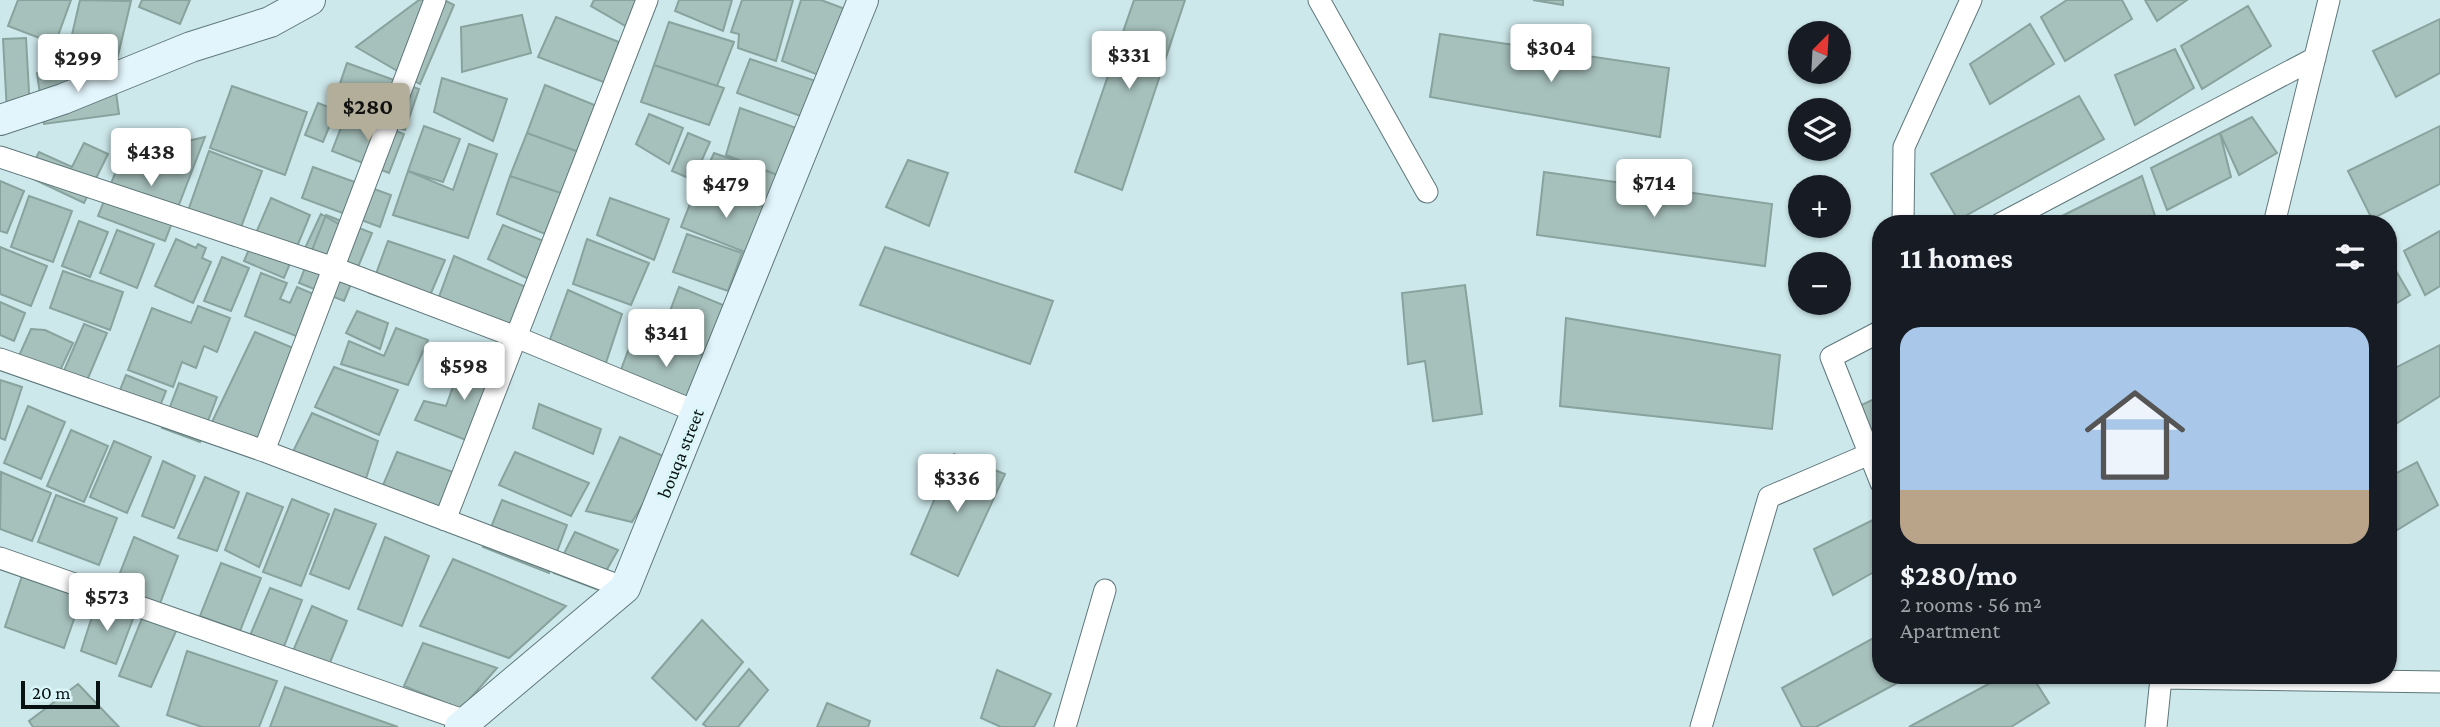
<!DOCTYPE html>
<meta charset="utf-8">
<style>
:root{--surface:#171b24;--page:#20242c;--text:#f1f3f6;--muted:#9ea1a6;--accent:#b2ae99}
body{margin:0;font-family:"Crimson Pro",serif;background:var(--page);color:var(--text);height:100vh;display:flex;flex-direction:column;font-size:26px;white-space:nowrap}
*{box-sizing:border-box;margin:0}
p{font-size:23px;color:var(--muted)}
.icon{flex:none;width:38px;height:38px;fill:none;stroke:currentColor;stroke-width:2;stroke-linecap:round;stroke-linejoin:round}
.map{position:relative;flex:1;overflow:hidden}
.panel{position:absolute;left:1872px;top:215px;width:525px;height:469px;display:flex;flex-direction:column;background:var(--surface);border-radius:28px;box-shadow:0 2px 5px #0004}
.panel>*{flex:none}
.needle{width:46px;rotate:24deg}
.tools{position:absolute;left:1788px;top:21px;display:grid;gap:14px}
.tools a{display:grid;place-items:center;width:63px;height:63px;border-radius:50%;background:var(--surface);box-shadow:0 2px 5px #0004;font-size:35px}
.scale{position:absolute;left:21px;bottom:18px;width:79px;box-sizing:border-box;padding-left:7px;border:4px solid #091213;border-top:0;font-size:19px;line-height:24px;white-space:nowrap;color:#091213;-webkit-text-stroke:5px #daf6f8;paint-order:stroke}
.price{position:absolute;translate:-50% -60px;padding:0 16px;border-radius:7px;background:#fff;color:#222;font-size:23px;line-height:46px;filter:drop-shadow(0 2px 4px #0008)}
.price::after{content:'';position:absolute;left:50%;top:42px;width:21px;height:16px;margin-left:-10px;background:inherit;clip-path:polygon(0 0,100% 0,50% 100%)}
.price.on{background:var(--accent);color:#111}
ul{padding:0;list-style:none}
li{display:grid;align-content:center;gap:14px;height:371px;padding:0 28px}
li span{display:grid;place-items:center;height:217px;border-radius:21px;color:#555}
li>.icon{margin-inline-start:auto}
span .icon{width:126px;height:126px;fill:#fffc;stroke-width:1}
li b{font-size:30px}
h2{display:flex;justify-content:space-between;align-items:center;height:84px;padding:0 28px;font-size:30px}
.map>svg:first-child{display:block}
.building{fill:#a6c0bb;stroke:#88a29d;stroke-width:2}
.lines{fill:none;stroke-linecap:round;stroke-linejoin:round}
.street-casing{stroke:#5e777a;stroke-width:23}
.secondary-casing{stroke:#5e777a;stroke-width:32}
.street{stroke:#fff;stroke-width:21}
.secondary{stroke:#e2f5fc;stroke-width:30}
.labels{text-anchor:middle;stroke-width:6;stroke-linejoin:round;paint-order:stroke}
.street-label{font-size:19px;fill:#091213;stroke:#daf6f8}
</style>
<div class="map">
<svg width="2440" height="727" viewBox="0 0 2440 727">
<rect width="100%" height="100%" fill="#cde8eb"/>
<path class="building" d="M18 0H71L55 44 8 26Z
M80 0 131 1 116 64 68 52Z
M142 0H190L180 24 139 7Z
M419 0H444L454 5 420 84 356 47Z
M594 0H641L629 28 591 6Z
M679 0H732L723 31 675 11Z
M742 0H793L776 61 738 48 739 34 731 32Z
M801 0H821L848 10 824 77 782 61Z
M1134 0H1185L1122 190 1075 172Z
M1533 0H1563V5Z
M2067 0H2122L2132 19 2065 61 2041 17Z
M2145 0H2187L2157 21Z
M2248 6 2271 46 2202 89 2181 46Z
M522 15 531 53 462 72 461 27Z
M556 17 619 42 606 83 538 57Z
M2440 19V73L2396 97 2373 51Z
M669 22 734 42 717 86 654 65Z
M2030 24 2054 64 1990 104 1970 64Z
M1440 34 1669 68 1660 137 1430 97Z
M26 38 30 110 7 112 3 39Z
M2175 49 2194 88 2135 125 2115 75Z
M750 59 819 82 806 118 737 93Z
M112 63 119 114 44 124 37 73Z
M347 63 419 89 405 130 333 104Z
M654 65 724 88 709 125 641 102Z
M442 78 507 99 493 141 434 112Z
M545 85 597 106 579 152 527 133Z
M232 86 307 112 285 175 210 148Z
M2079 96 2104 139 1958 220 1931 174Z
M318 103 336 110 323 142 305 135Z
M740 108 802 130 783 177 726 155Z
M347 112 404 134 389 173 332 151Z
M649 114 683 128 669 164 636 144Z
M2252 117 2277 153 2239 175 2220 133Z
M424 126 460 139 443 182 408 171Z
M2440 126V184L2372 219 2348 171Z
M527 133 579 152 567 195 510 176Z
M688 133 710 142 693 180 672 171Z
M2220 133 2231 177 2167 210 2151 168Z
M205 137 165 241 98 216 122 156Z
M84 143 108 154 84 203 27 176 39 152 72 167Z
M469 144 497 154 468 238 393 215 408 171 453 190Z
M209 151 262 171 234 246 182 228Z
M714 153 783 177 773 203 702 179Z
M908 160 948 173 929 226 886 207Z
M313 167 391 195 380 227 302 198Z
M1544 172 1772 204 1765 266 1537 235Z
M510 176 567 195 550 236 497 214Z
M2142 176 2157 222 2153 224H2046Z
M0 181 24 191 7 233 0 231Z
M697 186 767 208 755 256 681 227Z
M29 196 72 211 53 262 11 247Z
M271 198 310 215 284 278 244 261Z
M610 198 669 219 654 260 597 235Z
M321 214 349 230 335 278 299 261Z
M326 215 372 233 344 301 299 283Z
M79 221 108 232 90 277 62 266Z
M503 225 549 243 535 282 488 259Z
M117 230 154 244 137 288 100 273Z
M2440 231V286L2425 295 2404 251Z
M687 234 742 253 728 291 673 272Z
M176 239 196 248 198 244 206 248 202 258 211 262 193 303 155 286Z
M587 239 649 263 631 305 573 284Z
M388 241 445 260 423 312 369 293Z
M0 247 47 266 31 306 0 294Z
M885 247 1053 301 1030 364 860 305Z
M454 256 526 287 510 344 432 316Z
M222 257 249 268 231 311 204 301Z
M2389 259 2410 295 2389 308Z
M63 271 123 292 110 330 50 308Z
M261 273 287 283 280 299 290 303 297 287 330 301 314 343 245 316Z
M1465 285 1482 414 1433 421 1425 361 1408 364 1402 293Z
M679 287 728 307 712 359 660 338Z
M568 290 622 314 601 378 544 356Z
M0 302 25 313 14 341 0 335Z
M198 306 230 318 217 352 204 346 196 368 182 362 173 387 128 370 152 308 191 323Z
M357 311 388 323 380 349 346 333Z
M1566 318 1780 355 1772 429 1560 406Z
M84 324 107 333 86 383 63 373Z
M396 328 428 340 408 385 341 364 349 341 384 356Z
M31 329 45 330 73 343 57 377 18 358Z
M636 329 712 359 697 408 618 378Z
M255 332 305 353 273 444 212 422Z
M2440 345V396L2391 427 2389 371Z
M464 356 502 372 476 444 415 420 424 401 446 406Z
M334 367 398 390 379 435 315 407Z
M126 375 166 391 154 421 114 405Z
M0 380 22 387 5 440 0 438Z
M179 383 217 397 200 442 162 428Z
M1881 396V437L1875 440 1857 407Z
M539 404 601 429 593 454 533 428Z
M28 406 65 422 41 479 4 463Z
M312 413 378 441 362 491 287 464Z
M71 430 108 446 84 502 47 486Z
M620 437 670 459 632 522 586 511Z
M114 441 151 457 127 513 90 497Z
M397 452 456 473 436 521 375 504Z
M515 452 589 483 571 516 499 485Z
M954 454 1005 474 958 576 911 554Z
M163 461 195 476 174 528 142 516Z
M2417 462 2438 505 2389 535V477Z
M1 472 51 493 32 541 0 529Z
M205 477 239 492 217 551 178 538Z
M247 493 283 507 259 567 225 550Z
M56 495 117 518 99 565 38 542Z
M292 499 329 514 301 586 263 572Z
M502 500 567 525 549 573 483 547Z
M335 509 376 524 349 589 310 574Z
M1877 518 1881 535V568L1833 595 1814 549Z
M575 532 618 550 596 589 554 573Z
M134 537 178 556 159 606 113 591Z
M385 537 429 556 402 626 358 609Z
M453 559 566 606 509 658 420 626Z
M221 563 261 578 240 631 200 616Z
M23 573 83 593 64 648 5 627Z
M270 588 302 600 283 649 249 638Z
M97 601 134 616 116 664 81 651Z
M312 606 347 621 329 665 293 651Z
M143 616 177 629 151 687 119 676Z
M702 620 743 662 696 720 652 678Z
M1881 634V676H1910L1816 727H1802L1782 688Z
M423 643 497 668 461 709 404 686Z
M187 651 277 681 259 727H202L167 715Z
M749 669 768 690 738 727H707L703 724Z
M997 670 1051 694 1034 727H1001L981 718Z
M2003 676H2032L2049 703 2011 727H1909Z
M78 684 119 727H33L29 721Z
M285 687 398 727H270Z
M827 703 870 721 868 727H817Z"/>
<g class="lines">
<g class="street-casing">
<path id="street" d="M1319 0 1427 192
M0 157 334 268 516 337 697 412
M1903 224 1904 147 1971 0
M2000 224 2315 58
M2274 224 2329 0
M1881 331 1831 357 1881 483
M0 359 264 451 625 588
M264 451 435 0
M445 520 647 0
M0 558 466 721 471 727
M2161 678 2440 682
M1065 727 1105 590
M1701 727 1769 497 1881 449
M2156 727 2161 678 2157 676"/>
</g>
<g class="secondary-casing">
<path id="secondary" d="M0 120 63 99 191 47 270 22 310 0
M460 727 625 588 863 0"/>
</g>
<use href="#street" class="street"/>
<use href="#secondary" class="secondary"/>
</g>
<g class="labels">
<g class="street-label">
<text transform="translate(680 453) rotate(-68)" y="7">bouqa street</text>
</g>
</g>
</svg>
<div class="tools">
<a><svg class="needle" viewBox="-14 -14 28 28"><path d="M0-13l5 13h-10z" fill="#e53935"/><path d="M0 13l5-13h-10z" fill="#9ea1a6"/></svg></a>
<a><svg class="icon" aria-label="layers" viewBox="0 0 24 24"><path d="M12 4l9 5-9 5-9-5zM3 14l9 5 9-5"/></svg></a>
<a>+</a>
<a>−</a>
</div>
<div class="scale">20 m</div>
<b class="price" style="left:1551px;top:84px">$304</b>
<b class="price" style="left:1129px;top:91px">$331</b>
<b class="price" style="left:78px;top:94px">$299</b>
<b class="price on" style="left:368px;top:143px">$280</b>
<b class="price" style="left:151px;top:188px">$438</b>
<b class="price" style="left:1654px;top:219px">$714</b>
<b class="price" style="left:726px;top:220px">$479</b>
<b class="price" style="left:666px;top:369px">$341</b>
<b class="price" style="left:464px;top:402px">$598</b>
<b class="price" style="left:957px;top:514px">$336</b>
<b class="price" style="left:107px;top:633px">$573</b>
<section class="panel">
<h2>11 homes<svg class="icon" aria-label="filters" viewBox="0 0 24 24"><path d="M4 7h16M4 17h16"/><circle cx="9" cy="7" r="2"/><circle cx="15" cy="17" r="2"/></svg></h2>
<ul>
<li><span style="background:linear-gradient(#a9c7e8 75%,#b9a48a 0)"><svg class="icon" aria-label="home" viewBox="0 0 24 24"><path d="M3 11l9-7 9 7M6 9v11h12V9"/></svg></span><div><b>$280/mo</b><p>2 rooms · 56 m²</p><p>Apartment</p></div></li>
</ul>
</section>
</div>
